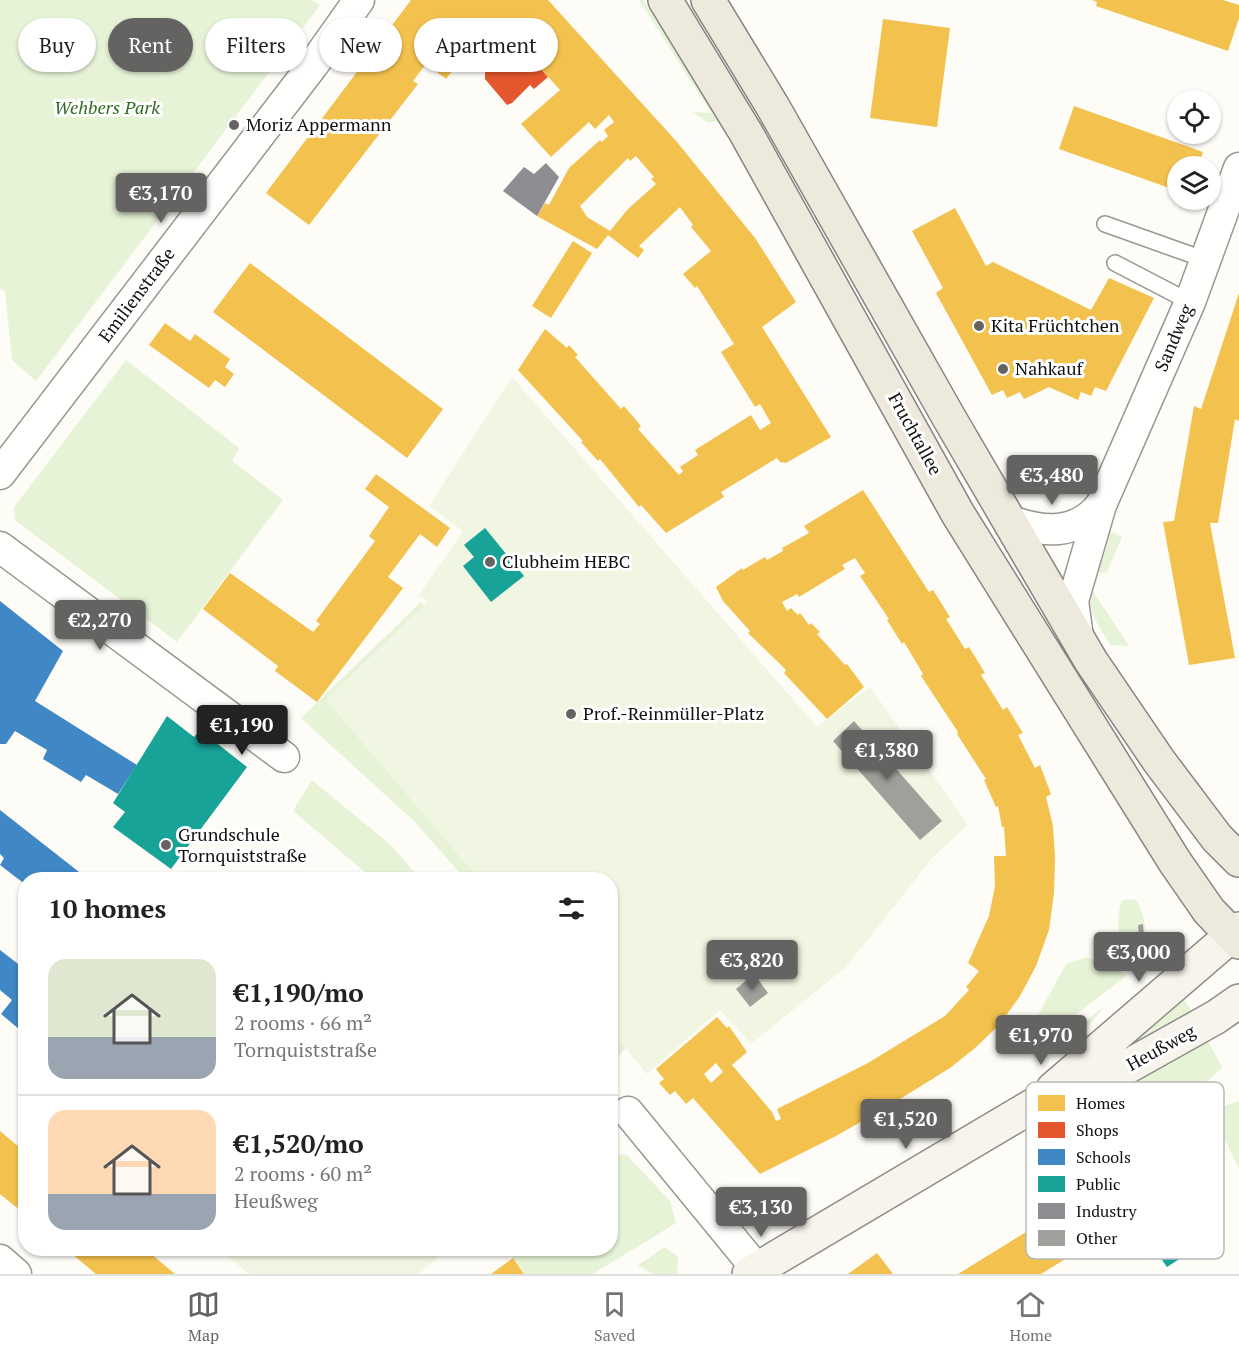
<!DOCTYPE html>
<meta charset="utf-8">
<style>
:root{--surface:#fff;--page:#f2f2f2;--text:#222;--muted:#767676;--line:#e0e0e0;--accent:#646362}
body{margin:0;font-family:"PT Serif",serif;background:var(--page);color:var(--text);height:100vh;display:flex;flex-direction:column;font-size:22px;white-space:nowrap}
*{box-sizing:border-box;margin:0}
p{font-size:20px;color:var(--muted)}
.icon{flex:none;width:33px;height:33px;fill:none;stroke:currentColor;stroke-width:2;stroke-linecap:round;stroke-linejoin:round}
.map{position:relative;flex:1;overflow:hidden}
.details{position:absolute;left:18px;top:872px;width:600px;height:384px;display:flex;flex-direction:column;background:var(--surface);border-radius:24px;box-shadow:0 2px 4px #0004}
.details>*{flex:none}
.banner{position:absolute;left:18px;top:18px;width:600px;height:54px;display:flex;gap:12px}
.tools{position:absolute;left:1167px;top:90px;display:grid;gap:12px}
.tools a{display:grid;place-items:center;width:54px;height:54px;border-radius:50%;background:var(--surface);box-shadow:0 2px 4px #0004;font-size:30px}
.price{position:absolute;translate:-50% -51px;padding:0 14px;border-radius:6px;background:var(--accent);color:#fff;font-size:20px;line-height:39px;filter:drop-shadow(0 2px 3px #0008)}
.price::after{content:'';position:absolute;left:50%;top:36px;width:18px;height:14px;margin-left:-9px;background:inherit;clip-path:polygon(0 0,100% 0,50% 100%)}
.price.on{background:#222;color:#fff}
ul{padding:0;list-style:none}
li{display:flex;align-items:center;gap:18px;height:150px;padding:0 30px}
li+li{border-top:2px solid var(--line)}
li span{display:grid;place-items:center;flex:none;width:168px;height:120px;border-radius:18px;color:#555}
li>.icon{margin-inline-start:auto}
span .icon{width:72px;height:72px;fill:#fffc;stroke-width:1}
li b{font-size:26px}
h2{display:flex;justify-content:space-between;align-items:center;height:72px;padding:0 30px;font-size:26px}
.pill{padding:0 21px;border-radius:27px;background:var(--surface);box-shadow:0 2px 4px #0004;font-size:21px;line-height:54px}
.pill.on{background:var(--accent);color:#fff}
.tab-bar{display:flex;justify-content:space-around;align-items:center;height:84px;border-top:2px solid var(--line);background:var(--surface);font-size:16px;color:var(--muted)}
.tab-bar a{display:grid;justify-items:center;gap:3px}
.tab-bar .on{color:var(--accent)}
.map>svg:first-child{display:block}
.green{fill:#e7f3d7}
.pitch{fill:#f0f6e1}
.homes{fill:#f2c14e;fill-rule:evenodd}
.shops{fill:#e4572e}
.schools{fill:#3f88c5}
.public{fill:#17a398}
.industry{fill:#8d8d92}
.building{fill:#a19f9c}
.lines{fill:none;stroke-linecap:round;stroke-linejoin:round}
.lane-casing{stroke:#979795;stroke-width:18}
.street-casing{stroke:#979795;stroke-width:33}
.secondary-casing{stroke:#8e8d8b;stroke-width:36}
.primary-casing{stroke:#858482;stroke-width:36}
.lane{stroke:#fffffe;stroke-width:15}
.street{stroke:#fffffe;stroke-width:30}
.secondary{stroke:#f6f4eb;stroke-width:33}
.primary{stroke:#ede9dc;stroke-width:33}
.poi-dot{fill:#646362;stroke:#fff;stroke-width:2}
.labels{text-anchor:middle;stroke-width:6;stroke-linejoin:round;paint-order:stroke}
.park-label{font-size:18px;font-style:italic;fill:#2f6b1f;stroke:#fff}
.poi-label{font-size:18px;fill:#111;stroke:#fff;text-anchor:start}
.street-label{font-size:18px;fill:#111;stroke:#fff}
.key{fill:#fff;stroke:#b8b8b8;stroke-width:1.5}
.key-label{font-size:16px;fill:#111}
</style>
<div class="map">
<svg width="1239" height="1274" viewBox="0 0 1239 1274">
<rect width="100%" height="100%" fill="#fdfcf7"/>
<path class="green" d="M0 0H312L320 5 36 381 12 360 5 292 0 288Z
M639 0H643L718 113 720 122H707L693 112 711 113Z
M126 360 239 448 232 461 283 500 177 642 15 520 14 507Z
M1107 530 1122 537 1107 572 1100 573 1093 568Z
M1087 582 1129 646 1111 645C1096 624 1088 609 1087 582Z
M421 602 459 642 503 879H465L416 823 301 718Z
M312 780 392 846 420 879H373L293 811Z
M1128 899 1136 900C1146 915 1151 947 1139 963H1134C1119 948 1114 921 1122 901Z
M1087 957 1127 975 1043 1040H1035L1029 1034 1030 1030 1066 964Z
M1182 997 1192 1011 1134 1045 1129 1041Z
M610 1005 637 1037 617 1057 611 1049Z
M1104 1007 1081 1035 1056 1054 1047 1050Z
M1208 1041 1222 1067 1188 1102 1177 1105 1111 1106 1064 1126 1060 1123Z
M1239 1101V1169L1213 1116 1215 1109Z
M611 1154 627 1155 670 1201 676 1223 593 1274H525L505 1248H610Z
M665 1247 678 1257 677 1274H653L638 1265Z"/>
<path class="pitch" d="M512 377 817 727 870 687 968 825 933 857 846 967 751 1044 720 1010 647 1074 611 1031 610 879H479L326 700 427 602 419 595 463 531 429 506Z
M218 1248H449L418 1274H249Z"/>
<path class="homes" d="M411 0H548L677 142 755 238 796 302 762 327 831 437 786 463 780 462 777 458 721 492 724 497 666 533 641 505 639 507 600 459 598 461 581 442 583 441 518 370 545 329 567 348 569 345 578 355 575 357 621 409 624 406 641 426 638 429 679 475 683 471 680 467 698 455 695 450 751 415 760 430 771 423 760 404 755 407 721 352 734 344 697 286 695 288 683 274 711 251 691 227 693 225 680 207 639 246 644 250 638 258 608 235 597 249 537 216 545 203 549 205 569 168 600 140 602 142 608 136 604 130 614 122 609 115 595 129 589 122 551 157 521 124 560 90 511 36 488 58 468 36 474 31 480 38 499 20 474 19V27H467L452 44 465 54 446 79 426 64 413 81 418 84 309 225 266 193ZM636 156 654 177 651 179 656 184 628 209 610 231 587 217 580 206 628 158 630 161Z
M1092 0H1223L1239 5V18L1228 51 1096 6 1097 2Z
M883 19 950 28 937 127 870 118Z
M1074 106 1203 152 1198 166H1178V191L1059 149Z
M955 208 986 266 993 262 1091 310 1109 278 1154 298 1106 391 1095 387 1091 396 1081 392 1078 400 1049 387 1024 399 1020 392 1007 398 1003 390 992 395 936 293 943 288 912 231Z
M573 241 592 253 551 318 532 306Z
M250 263 443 409 407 458 213 312Z
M1239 293V421L1235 419 1218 523H1210L1235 658 1189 665 1163 522 1174 521 1194 406 1201 409Z
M165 323 190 341 195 334 230 359 225 367 234 374 225 387 215 380 209 388 149 345Z
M376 474 450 528 437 547 420 534 388 577 403 588 317 702 275 671 278 666 203 609 230 573 313 632 320 624 316 621 375 541 369 536 389 507 365 489Z
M863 490 929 592 933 590 950 617 946 619 965 649 969 647 985 673 981 675 1003 710 1007 707 1023 733 1018 735 1035 768 1040 765 1051 794 1046 797 1053 826 1055 857 1054 893 1049 930 1036 966 1020 996 1000 1024 975 1048 950 1068 892 1104 836 1136 760 1174 693 1098 686 1104 675 1091 670 1095 659 1083 664 1079 656 1069 717 1017 727 1028 729 1026 747 1052 732 1065 772 1112 776 1121 781 1119 777 1109 868 1063 922 1030 945 1016 969 990 966 987 979 971 968 963 989 916 995 886 994 856H1006L1004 827H1002L998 806 996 807 984 780 986 779 957 734 958 732 921 676 923 674 904 642 902 644 887 620 889 619 860 576 865 573 855 558 842 565 845 569 799 597 797 594 782 602 787 611 791 608 798 615 800 613 809 625 811 623 820 632 817 634 845 665 847 664 864 687 827 719 784 673 786 670 781 665 748 633 750 631 723 601 716 587 742 568 743 570 765 557 767 560 783 551 782 548 809 533 804 526ZM716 1063 723 1072 711 1083 704 1074Z
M0 1131 26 1153V1215L0 1194Z
M1188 1132 1211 1169 1041 1274H958Z
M65 1248H144L175 1274H96Z
M877 1253 893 1274H848Z
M513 1258 524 1274H491Z"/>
<path class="shops" d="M517 43 548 77 534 89 530 85 512 103 507 105 485 79V72Z"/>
<path class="schools" d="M0 601 63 651 35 701 137 765 118 794 86 775 81 782 43 759 47 750 15 731 6 744H0Z
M0 810 88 879H26V885L0 865 4 858 0 854Z
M0 950 26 970V1022L19 1029 1 1014 12 1000 0 990Z"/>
<path class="public" d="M485 528 524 576 491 602 463 566 474 557 464 545Z
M167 716 194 737 200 730 247 767 171 869 113 827 125 812 113 803Z
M1171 1194 1198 1243 1195 1249 1167 1267 1148 1240 1145 1209Z"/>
<path class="industry" d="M546 163 559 177 537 216 503 191 524 167 534 174Z"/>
<path class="building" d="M854 721 942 821 920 840 833 741Z
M1143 924 1144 936 1139 937 1138 925Z
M754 974 768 993 750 1007 736 989Z"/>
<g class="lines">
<g class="lane-casing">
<path id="lane" d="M1105 224 1206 260
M1115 263 1190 302"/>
</g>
<g class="street-casing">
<path id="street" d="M0 474 313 65 359 0
M1008 520C1043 533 1076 536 1101 505
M0 547 284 757
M1078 637 1073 601 1101 505 1190 302 1239 168
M628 1112 761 1274
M0 1260 16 1274"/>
</g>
<g class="secondary-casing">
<path id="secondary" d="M1053 1089 1239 929
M749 1274 1044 1099 1116 1073 1216 1017 1239 1001"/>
</g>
<g class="primary-casing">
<path id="primary" d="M665 0 746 133 958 514 1175 862 1209 911 1239 942
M708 0 773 107 948 416 1091 661 1159 761 1217 838 1239 860"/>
</g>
<use href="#lane" class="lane"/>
<use href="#street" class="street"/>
<use href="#secondary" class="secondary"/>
<use href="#primary" class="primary"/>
</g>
<g class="poi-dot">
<circle cx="234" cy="125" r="6"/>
<circle cx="979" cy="326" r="6"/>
<circle cx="1003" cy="369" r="6"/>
<circle cx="490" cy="562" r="6"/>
<circle cx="571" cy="714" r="6"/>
<circle cx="166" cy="845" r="6"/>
</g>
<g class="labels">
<g class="park-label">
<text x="107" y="114">Wehbers Park</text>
</g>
<g class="poi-label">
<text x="246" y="131">Moriz Appermann</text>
<text x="991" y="332">Kita Früchtchen</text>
<text x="1015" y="375">Nahkauf</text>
<text x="502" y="568">Clubheim HEBC</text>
<text x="583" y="720">Prof.-Reinmüller-Platz</text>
<text x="178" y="841">Grundschule<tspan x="178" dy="21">Tornquiststraße</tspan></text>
</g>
<g class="street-label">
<text transform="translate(137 295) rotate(-53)" y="6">Emilienstraße</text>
<text transform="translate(1174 338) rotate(-67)" y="6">Sandweg</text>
<text transform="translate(915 434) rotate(61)" y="6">Fruchtallee</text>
<text transform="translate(1161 1048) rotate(-29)" y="6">Heußweg</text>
</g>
</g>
<rect x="1026" y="1082" width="198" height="177" rx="9" class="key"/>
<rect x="1038" y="1095" width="27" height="16" fill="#f2c14e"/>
<rect x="1038" y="1122" width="27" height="16" fill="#e4572e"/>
<rect x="1038" y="1149" width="27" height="16" fill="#3f88c5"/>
<rect x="1038" y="1176" width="27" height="16" fill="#17a398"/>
<rect x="1038" y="1203" width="27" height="16" fill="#8d8d92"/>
<rect x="1038" y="1230" width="27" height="16" fill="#a19f9c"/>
<g class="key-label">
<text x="1076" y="1109">Homes</text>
<text x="1076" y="1136">Shops</text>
<text x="1076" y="1163">Schools</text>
<text x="1076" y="1190">Public</text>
<text x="1076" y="1217">Industry</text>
<text x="1076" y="1244">Other</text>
</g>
</svg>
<div class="tools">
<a><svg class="icon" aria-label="locate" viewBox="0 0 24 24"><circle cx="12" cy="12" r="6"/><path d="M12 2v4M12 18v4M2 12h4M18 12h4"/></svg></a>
<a><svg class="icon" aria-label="layers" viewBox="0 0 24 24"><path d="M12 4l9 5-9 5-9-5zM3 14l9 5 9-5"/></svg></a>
</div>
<b class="price" style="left:161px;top:224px">€3,170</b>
<b class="price" style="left:1052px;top:506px">€3,480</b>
<b class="price" style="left:100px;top:651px">€2,270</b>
<b class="price on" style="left:242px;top:756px">€1,190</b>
<b class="price" style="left:887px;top:781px">€1,380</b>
<b class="price" style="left:1139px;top:983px">€3,000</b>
<b class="price" style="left:752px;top:991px">€3,820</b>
<b class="price" style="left:1041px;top:1066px">€1,970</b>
<b class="price" style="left:906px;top:1150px">€1,520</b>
<b class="price" style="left:761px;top:1238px">€3,130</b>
<div class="banner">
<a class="pill">Buy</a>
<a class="pill on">Rent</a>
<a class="pill">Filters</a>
<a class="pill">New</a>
<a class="pill">Apartment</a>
</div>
<section class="details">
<h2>10 homes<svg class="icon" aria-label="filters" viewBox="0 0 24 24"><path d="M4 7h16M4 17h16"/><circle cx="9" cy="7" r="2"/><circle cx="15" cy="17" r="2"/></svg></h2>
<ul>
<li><span style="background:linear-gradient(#dfe7d0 65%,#9aa5b1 0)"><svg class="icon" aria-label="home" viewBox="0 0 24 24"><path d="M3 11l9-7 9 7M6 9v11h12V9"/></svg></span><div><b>€1,190/mo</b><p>2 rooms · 66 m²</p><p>Tornquiststraße</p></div></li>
<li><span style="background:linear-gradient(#ffd9b3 70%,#9aa5b1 0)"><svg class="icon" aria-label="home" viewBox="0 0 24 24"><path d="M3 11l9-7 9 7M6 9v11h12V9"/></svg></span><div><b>€1,520/mo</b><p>2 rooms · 60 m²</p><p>Heußweg</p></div></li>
</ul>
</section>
</div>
<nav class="tab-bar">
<a class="on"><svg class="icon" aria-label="map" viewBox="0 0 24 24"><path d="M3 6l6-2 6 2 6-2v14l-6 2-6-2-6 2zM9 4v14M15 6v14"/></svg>Map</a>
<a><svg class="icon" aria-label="saved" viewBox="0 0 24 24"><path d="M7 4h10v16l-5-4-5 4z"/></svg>Saved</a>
<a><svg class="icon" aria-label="home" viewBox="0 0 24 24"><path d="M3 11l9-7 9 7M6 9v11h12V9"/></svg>Home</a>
</nav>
